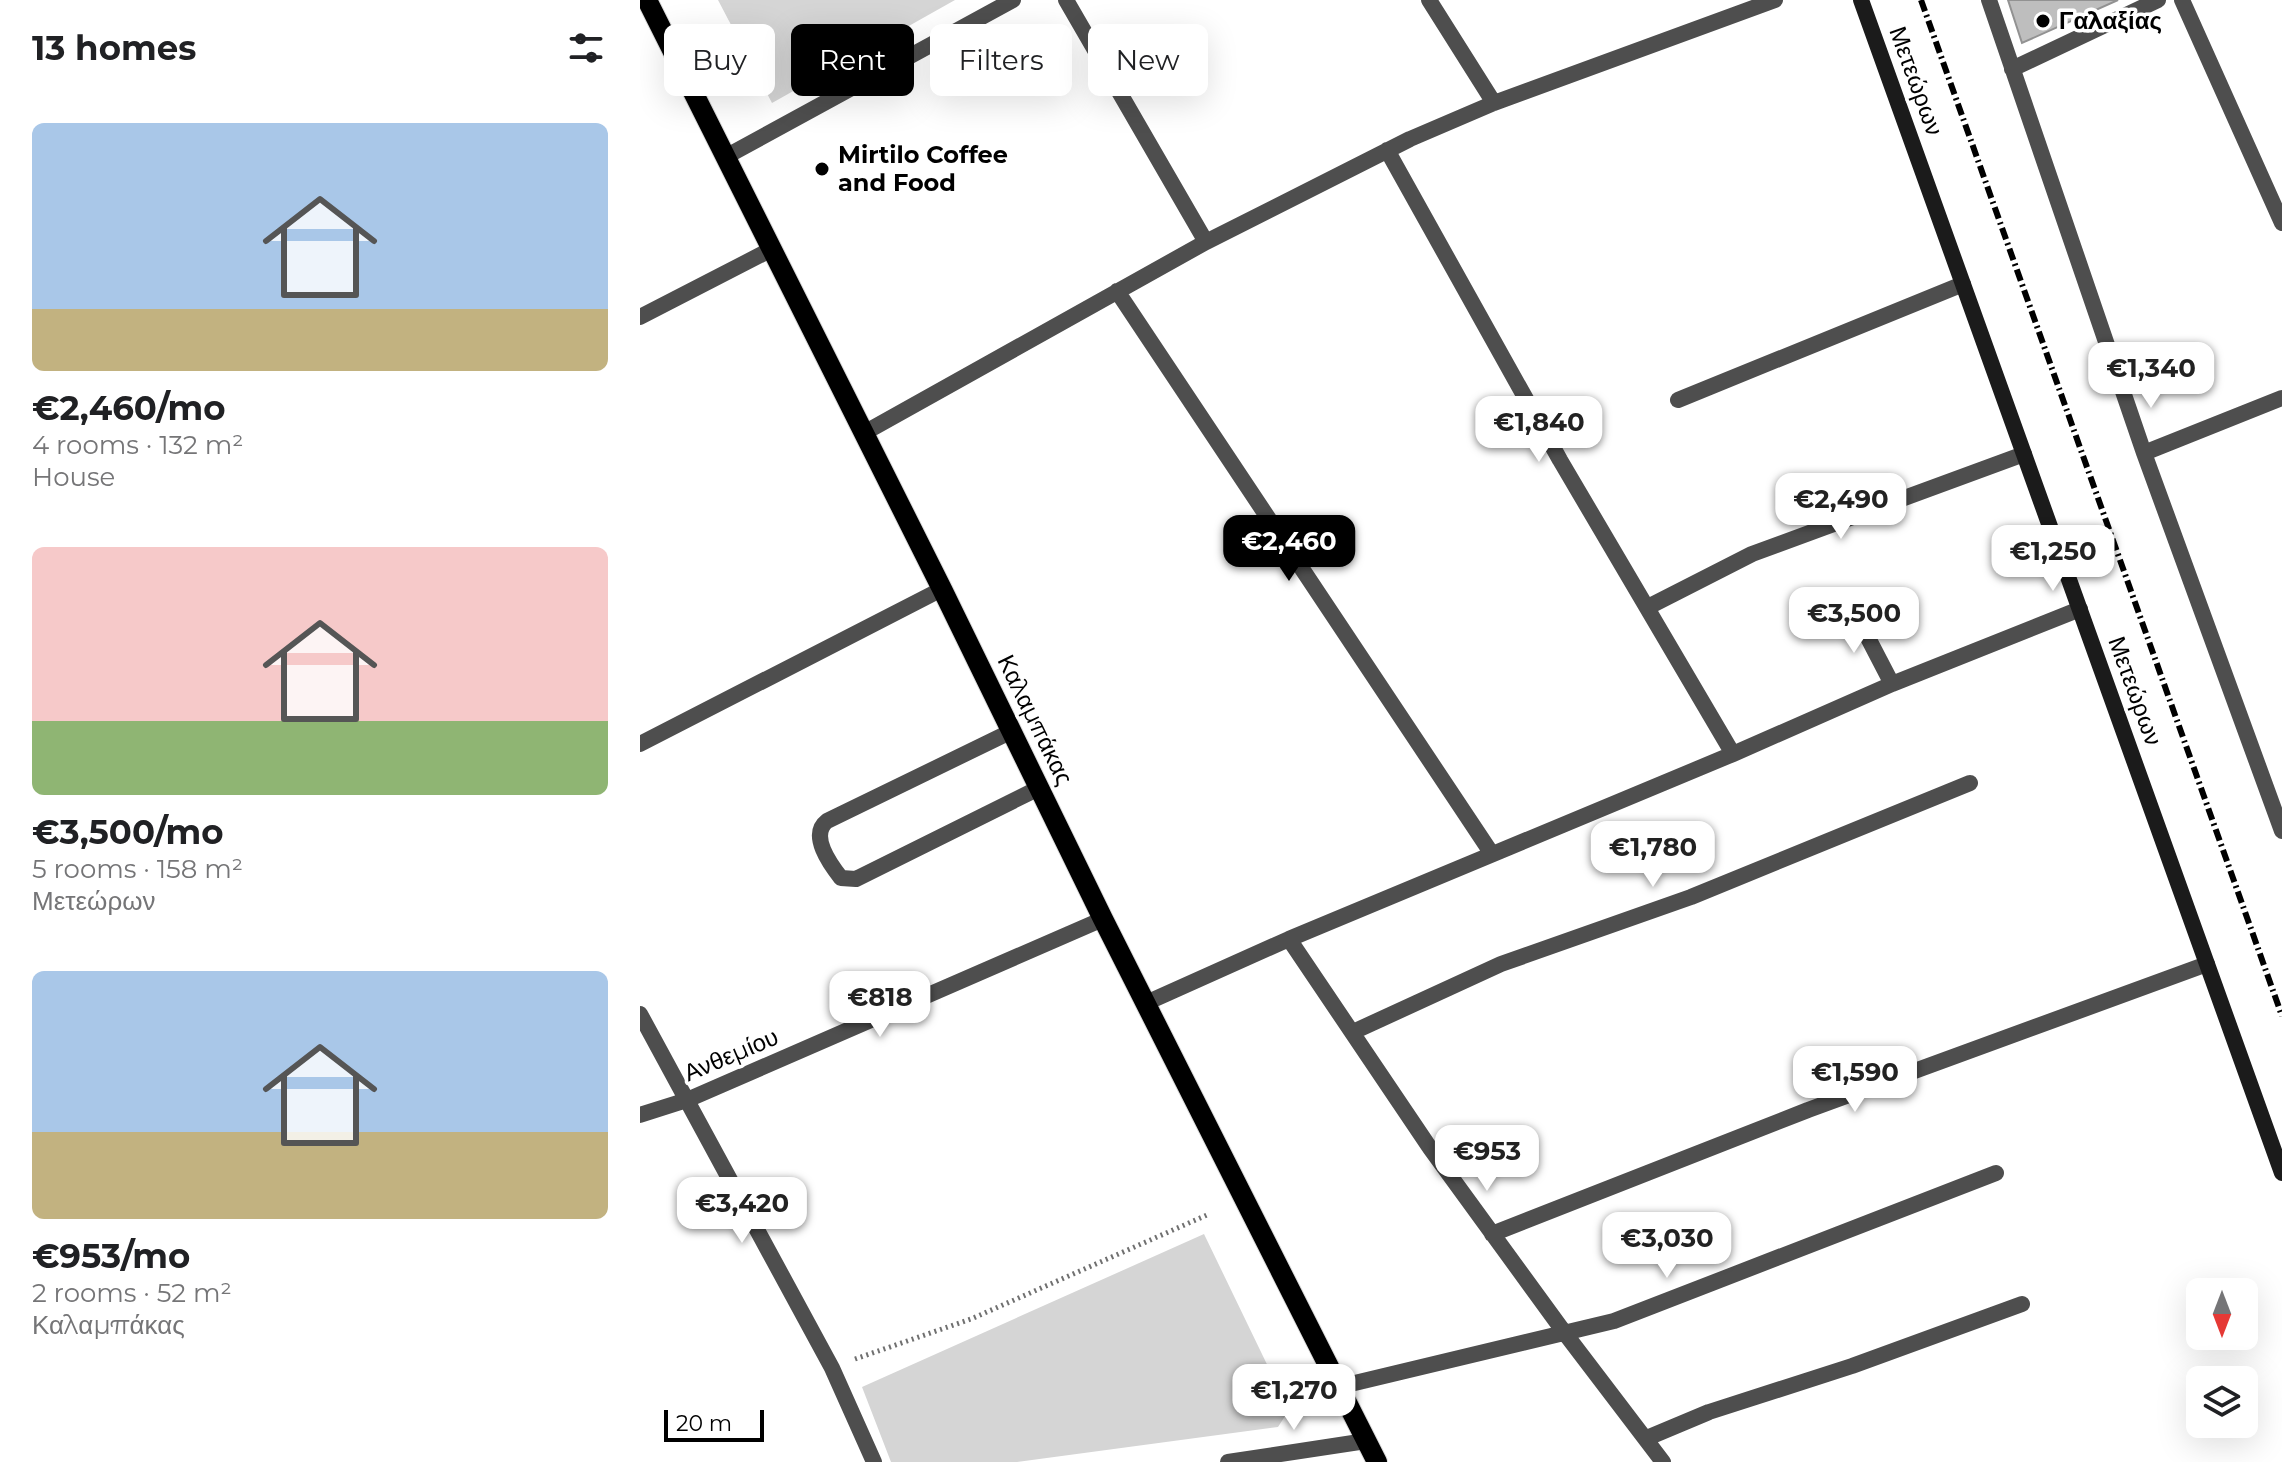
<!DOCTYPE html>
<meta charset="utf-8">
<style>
:root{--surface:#fff;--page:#f6f6f6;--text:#202124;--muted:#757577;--accent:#000}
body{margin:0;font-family:Montserrat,sans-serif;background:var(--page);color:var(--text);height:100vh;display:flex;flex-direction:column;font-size:30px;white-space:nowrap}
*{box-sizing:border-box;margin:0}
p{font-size:26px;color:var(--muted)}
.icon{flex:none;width:44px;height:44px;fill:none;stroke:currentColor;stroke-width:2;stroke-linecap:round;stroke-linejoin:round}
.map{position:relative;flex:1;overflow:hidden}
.panel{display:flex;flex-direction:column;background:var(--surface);width:640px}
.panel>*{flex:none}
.hud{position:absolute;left:24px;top:24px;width:760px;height:72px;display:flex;gap:16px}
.needle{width:52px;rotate:180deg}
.controls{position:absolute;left:1546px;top:1278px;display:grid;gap:16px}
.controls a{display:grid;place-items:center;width:72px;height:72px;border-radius:12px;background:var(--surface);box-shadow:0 8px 32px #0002;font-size:40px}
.scale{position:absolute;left:24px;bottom:20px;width:100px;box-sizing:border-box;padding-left:8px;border:4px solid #000;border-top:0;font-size:22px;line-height:28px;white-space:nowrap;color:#000;-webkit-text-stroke:6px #fff;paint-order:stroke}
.price{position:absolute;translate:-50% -68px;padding:0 18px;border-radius:16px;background:#fff;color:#222;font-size:26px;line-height:52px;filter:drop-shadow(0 2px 4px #0008)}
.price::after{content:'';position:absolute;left:50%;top:48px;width:24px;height:18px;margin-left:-12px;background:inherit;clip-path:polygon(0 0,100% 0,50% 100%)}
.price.on{background:var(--accent);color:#fff}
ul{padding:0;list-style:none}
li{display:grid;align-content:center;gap:16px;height:424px;padding:0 32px}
li span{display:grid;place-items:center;height:248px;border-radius:12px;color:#555}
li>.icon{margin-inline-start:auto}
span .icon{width:144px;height:144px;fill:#fffc;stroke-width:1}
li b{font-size:34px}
h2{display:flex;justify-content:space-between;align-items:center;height:96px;padding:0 32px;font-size:34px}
.pill{padding:0 28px;border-radius:12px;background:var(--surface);box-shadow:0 8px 32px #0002;font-size:28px;line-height:72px}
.pill.on{background:var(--accent);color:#fff}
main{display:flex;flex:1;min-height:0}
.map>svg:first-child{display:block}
.green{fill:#d5d5d5}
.building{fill:#bebebe;stroke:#929292;stroke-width:2}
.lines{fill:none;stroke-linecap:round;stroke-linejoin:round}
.primary-casing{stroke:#dbdbdb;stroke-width:22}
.path{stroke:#707070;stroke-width:5;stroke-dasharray:2 4;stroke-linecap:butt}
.lane{stroke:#4e4e4e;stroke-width:16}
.street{stroke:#4e4e4e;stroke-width:16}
.secondary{stroke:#1b1b1b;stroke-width:16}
.primary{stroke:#000;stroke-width:20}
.rail{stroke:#000;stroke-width:6;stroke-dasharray:12 4 2 4;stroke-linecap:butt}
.poi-dot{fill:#000;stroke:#fff;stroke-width:3}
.labels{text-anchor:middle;stroke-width:7;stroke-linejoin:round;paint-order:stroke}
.poi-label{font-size:24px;font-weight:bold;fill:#000;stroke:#fff;text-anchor:start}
.street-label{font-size:24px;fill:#000;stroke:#fff}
</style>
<main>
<section class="panel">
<h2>13 homes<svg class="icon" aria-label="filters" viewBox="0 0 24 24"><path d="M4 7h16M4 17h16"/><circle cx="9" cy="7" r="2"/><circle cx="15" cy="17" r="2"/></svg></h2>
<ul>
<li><span style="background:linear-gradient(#a9c7e8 75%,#c2b280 0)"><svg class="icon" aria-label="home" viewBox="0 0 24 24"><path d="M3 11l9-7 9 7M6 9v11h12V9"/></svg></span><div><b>€2,460/mo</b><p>4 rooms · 132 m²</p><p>House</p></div></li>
<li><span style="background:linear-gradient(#f6c9c9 70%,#8fb573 0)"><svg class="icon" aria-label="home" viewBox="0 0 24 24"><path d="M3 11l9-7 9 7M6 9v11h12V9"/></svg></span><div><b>€3,500/mo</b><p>5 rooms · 158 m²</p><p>Μετεώρων</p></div></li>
<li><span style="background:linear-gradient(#a9c7e8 65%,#c2b280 0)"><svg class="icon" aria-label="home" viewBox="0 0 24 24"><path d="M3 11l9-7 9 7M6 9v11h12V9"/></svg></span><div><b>€953/mo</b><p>2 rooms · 52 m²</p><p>Καλαμπάκας</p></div></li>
</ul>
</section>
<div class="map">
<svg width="1642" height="1462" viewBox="0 0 1642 1462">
<rect width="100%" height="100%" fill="#fff"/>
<path class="green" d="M78 0H315L132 103Z
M564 1234 649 1410 638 1427 377 1462H251L222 1387Z"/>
<path class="building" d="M1368 0H1478L1382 43Z"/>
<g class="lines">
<g class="primary-casing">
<path id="primary" d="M7 0 302 589 463 919 737 1462"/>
</g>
<path class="path" d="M215 1359 331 1319 567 1215"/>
<path class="lane" d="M372 731 187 821C169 835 190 864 201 878L216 879 399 788
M0 744 302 589"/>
<path class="street" d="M426 0 566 242
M789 0 854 103
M1349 0 1504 453 1642 831
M1542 0 1642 223
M1372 69 1518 0
M747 150 920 460 1093 754
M87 156 373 0
M477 291 852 854
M0 317 132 249
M1038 400 1323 284
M224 433 566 242 770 139 854 103 1135 0
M1504 453 1642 398
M1008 607 1112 554 1384 454
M1212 607 1252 684
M649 939 790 1148 924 1332 1023 1462
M506 1003 649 939 1093 754 1252 684 1440 609
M0 1014 192 1368 234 1462
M713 1032 861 964 1051 897 1330 783
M0 1115 47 1100 463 919
M852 1234 1168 1110 1567 964
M698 1387 974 1321 1356 1173
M1007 1438 1069 1412 1212 1366 1382 1304
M588 1462 726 1441"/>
<path class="secondary" d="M1221 0 1642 1173"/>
<use href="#primary" class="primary"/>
<path class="rail" d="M1281 0 1642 1016"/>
</g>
<g class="poi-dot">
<circle cx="1403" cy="21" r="8"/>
<circle cx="182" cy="169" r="8"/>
</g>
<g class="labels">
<g class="poi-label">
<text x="1419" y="29">Γαλαξίας</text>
<text x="198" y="163">Mirtilo Coffee<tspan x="198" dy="28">and Food</tspan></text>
</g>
<g class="street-label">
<text transform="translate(1276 81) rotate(70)" y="8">Μετεώρων</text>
<text transform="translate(1495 691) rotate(70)" y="8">Μετεώρων</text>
<text transform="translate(395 720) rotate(64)" y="8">Καλαμπάκας</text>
<text transform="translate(91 1055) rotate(-23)" y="8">Ανθεμίου</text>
</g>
</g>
</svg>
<div class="controls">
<a><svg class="needle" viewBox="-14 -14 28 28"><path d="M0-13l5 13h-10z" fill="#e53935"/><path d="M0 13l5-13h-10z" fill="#757577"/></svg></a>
<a><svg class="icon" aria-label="layers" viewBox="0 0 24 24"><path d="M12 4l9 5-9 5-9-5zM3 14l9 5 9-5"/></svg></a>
</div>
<div class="scale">20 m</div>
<b class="price" style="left:1511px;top:410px">€1,340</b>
<b class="price" style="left:899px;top:464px">€1,840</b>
<b class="price" style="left:1201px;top:541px">€2,490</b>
<b class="price on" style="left:649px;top:583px">€2,460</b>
<b class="price" style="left:1413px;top:593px">€1,250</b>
<b class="price" style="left:1214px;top:655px">€3,500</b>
<b class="price" style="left:1013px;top:889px">€1,780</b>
<b class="price" style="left:240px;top:1039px">€818</b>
<b class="price" style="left:1215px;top:1114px">€1,590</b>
<b class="price" style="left:847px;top:1193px">€953</b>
<b class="price" style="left:102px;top:1245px">€3,420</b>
<b class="price" style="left:1027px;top:1280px">€3,030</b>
<b class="price" style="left:654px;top:1432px">€1,270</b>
<div class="hud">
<a class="pill">Buy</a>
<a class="pill on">Rent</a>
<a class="pill">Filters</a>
<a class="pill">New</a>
</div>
</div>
</main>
